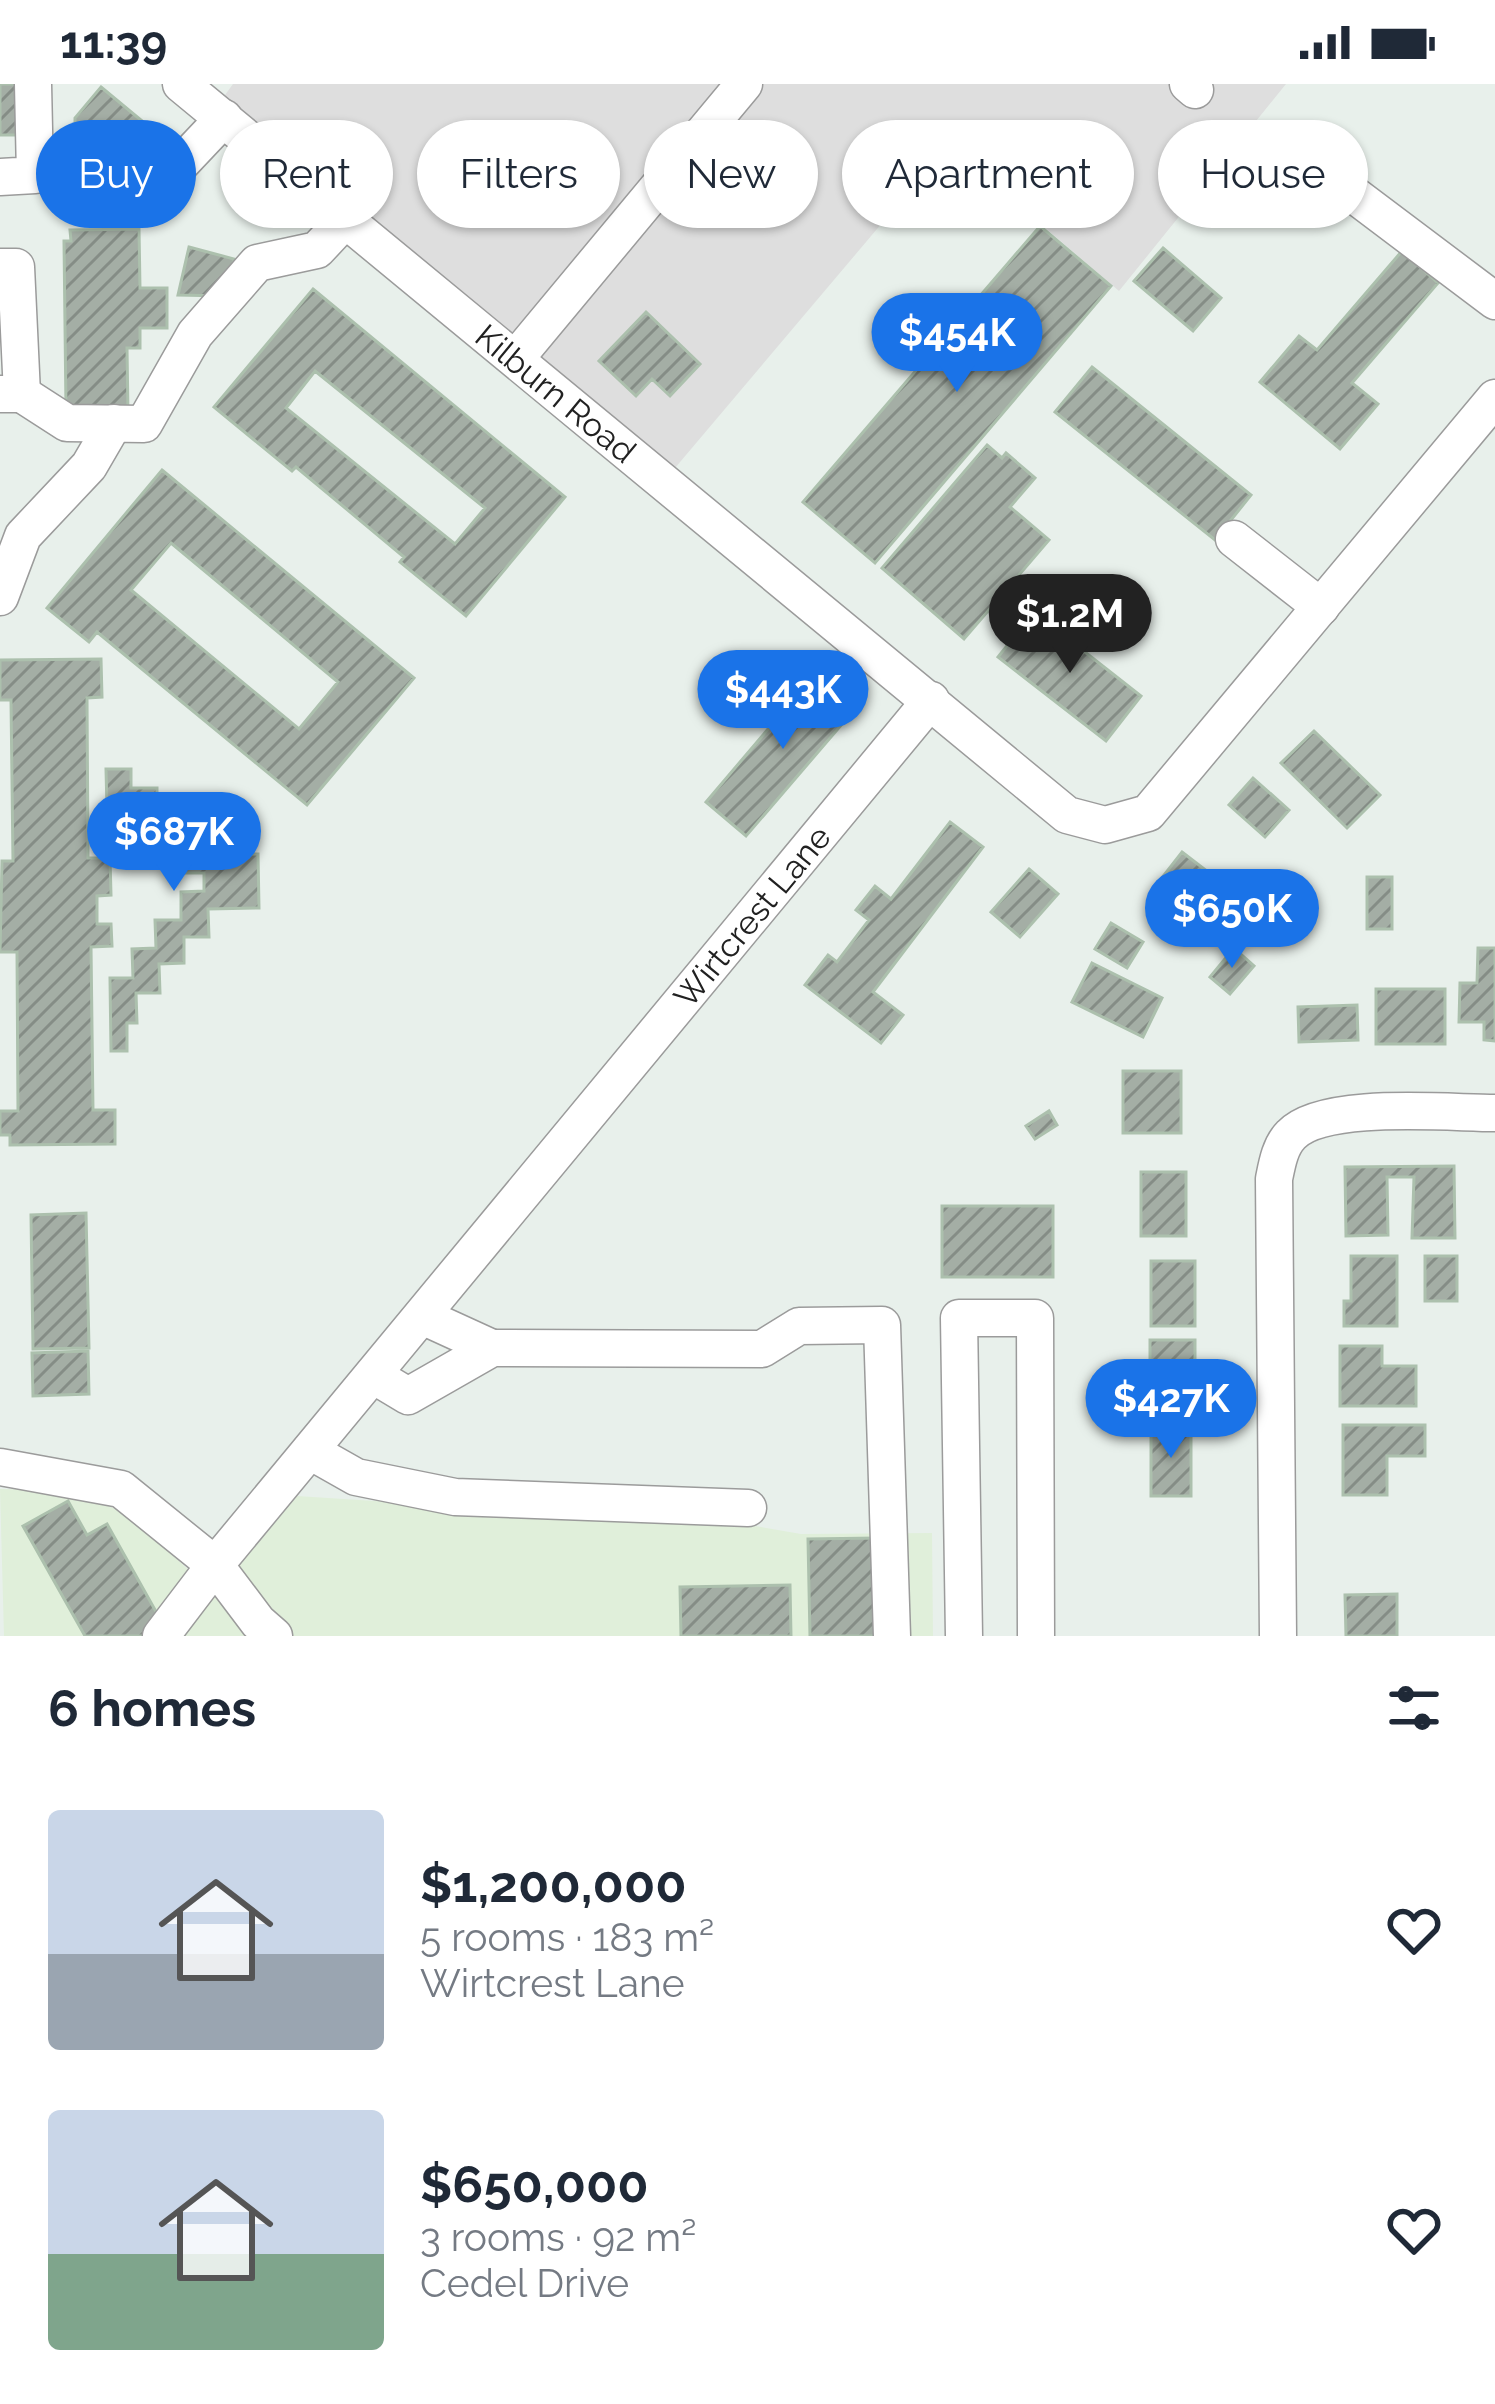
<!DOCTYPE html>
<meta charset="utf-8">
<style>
:root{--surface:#fff;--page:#f6f6f7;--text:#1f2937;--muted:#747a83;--accent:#1a73e8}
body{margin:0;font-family:Raleway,sans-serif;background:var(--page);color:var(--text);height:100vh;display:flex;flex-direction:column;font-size:45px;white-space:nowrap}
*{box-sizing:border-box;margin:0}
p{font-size:39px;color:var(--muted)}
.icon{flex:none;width:66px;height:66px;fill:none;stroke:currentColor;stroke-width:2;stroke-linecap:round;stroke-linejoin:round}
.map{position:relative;height:1552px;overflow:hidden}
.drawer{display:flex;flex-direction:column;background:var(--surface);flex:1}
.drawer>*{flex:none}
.guide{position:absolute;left:36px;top:36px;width:1425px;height:108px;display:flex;gap:24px}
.price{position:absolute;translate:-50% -102px;padding:0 27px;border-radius:42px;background:var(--accent);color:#fff;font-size:39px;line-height:78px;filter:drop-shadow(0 3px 6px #0008)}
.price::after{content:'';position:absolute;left:50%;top:72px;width:36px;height:27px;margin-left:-18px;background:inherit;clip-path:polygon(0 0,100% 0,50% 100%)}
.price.current{background:#222;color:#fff}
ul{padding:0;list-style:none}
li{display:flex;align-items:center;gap:36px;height:300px;padding:0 48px}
li span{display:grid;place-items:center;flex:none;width:336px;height:240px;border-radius:12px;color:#555}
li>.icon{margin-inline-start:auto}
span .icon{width:144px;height:144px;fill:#fffc;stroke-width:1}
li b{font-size:51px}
h2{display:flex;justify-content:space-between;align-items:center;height:144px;padding:0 48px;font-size:51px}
.pill{padding:0 42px;border-radius:54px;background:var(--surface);box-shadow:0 3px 9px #0004;font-size:42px;line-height:108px}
.pill.current{background:var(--accent);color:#fff}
.status{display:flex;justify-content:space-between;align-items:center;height:84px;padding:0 60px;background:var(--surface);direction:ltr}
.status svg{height:33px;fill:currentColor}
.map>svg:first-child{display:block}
.residential{fill:#dedede}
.commercial{fill:#e0efda}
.building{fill:url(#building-hatch);stroke:#acc0ad;stroke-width:3;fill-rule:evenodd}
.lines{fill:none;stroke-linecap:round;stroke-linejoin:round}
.minor-casing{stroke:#9b9b9b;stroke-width:39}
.minor{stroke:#fff;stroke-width:36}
.labels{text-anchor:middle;stroke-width:10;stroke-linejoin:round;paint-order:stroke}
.street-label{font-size:33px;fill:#212121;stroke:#fff}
</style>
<div class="status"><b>11:39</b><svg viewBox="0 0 49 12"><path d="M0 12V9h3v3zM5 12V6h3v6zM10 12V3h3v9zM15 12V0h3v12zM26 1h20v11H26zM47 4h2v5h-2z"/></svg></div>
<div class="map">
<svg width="1495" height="1552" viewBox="0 0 1495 1552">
<defs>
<pattern id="building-hatch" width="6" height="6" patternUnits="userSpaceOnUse" patternTransform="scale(3)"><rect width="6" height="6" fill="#a4aea5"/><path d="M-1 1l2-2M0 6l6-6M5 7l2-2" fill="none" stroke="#858d86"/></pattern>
</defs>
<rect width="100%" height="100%" fill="#e8f0eb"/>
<path class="residential" d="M233 0H1286L1119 207 948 61 675 384 225 11Z"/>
<path class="commercial" d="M0 1405 65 1406 129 1430 215 1511 297 1412 749 1441 801 1450 932 1449 933 1552H4Z"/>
<path class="building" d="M0 0H21L22 51H0Z
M101 3 171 61 158 76 164 81 75 91V34Z
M1040 142 1111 202 875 479 803 418Z
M139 145 140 204H167V244H140V264H127L128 330 66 325 64 157H71L70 146Z
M189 163 234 175 225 212 178 211Z
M1163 164 1221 214 1193 247 1134 197Z
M1402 167 1438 199 1352 299 1378 320 1340 365 1260 298 1299 252 1317 266Z
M313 205 565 413 466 532 400 478 404 473 296 383 292 387 214 323ZM315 287 485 424 455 460 286 324Z
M646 228 700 280 670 312 652 295 636 312 599 277Z
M1092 283 1251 411 1215 456 1055 328Z
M987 361 1002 374 1006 369 1035 394 1010 423 1049 456 964 555 882 484Z
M162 386 414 594 307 721 97 548 89 558 47 524ZM171 459 338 598 299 645 131 506Z
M1034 528 1141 612 1106 657 998 573Z
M101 575 102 613 87 614 88 774H110L111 811 97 812V840H111L112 862 91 863 93 1026H115V1060L10 1061V1051H0V1027H18L17 868H0L2 777H13L11 616H0V576Z
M820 584 861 618 746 752 706 718Z
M1314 647 1380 711 1347 744 1281 679Z
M106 685H131V704H157V725H181V744H206L207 771 258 770 259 824 208 825 209 853H184V879L159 880 160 909H136L137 939H127V967H111L110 894H133L132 865 156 864 155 836H181V808L204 807V789H179V768L155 769V747H132V725H107Z
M1253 694 1289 726 1265 753 1229 721Z
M950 738 983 763 873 908 903 931 881 959 805 901 828 871 837 878 869 836 856 826 875 802 891 815Z
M1182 768 1225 801 1203 828 1161 795Z
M1029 785 1058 810 1020 853 991 828Z
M1256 793 1300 824 1284 847 1240 815Z
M1367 793H1392V845H1367Z
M1111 839 1143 858 1127 884 1095 865Z
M1234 864 1254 882 1230 910 1210 893Z
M1478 864H1495V957L1484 956V938H1459L1460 899H1477Z
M1092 879 1162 914 1143 953 1072 918Z
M1376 905H1445V960H1376Z
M1357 921 1358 956 1299 958 1298 923Z
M1123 987H1181V1049H1123Z
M1049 1027 1057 1041 1035 1055 1026 1042Z
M1454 1082 1455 1154H1412L1414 1093H1387L1388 1151 1346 1152 1345 1083Z
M1141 1088H1186V1152H1141Z
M942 1122H1053V1193H942Z
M86 1129 89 1264 33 1265 31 1131Z
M1351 1172H1397V1242H1344V1217H1351Z
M1425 1172H1457V1217H1425Z
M1151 1177H1195V1242H1151Z
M1150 1256H1195V1330H1150Z
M1340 1262H1382V1282H1416V1322H1340Z
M88 1267 89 1310 33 1312 32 1269Z
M1343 1341H1425V1372H1387V1411H1343Z
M1151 1342H1191V1412H1151Z
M68 1417 87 1451 107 1440 164 1542 147 1552H85L23 1442Z
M876 1454 878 1552H810L808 1455Z
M790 1501 791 1552H681L680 1503Z
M1397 1510V1552H1346L1345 1511Z"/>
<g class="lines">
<g class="minor-casing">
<g id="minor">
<path id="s1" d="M181 0 1067 731 1105 741 1148 729 1495 314"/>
<path d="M1188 0 1195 6"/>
<path d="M1288 61 1495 217"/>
<path d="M0 93 35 91 33 0"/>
<path d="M82 105 148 100 171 90 224 34"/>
<path d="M0 183H16L22 310H0"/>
<path d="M516 274 744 0"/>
<path d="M22 310 67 339 144 340 195 250 257 179 317 166 346 135"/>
<path d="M1234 455 1321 523"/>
<path d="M0 513 23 452 89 382 114 339"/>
<path d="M422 1232 492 1264"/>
<path d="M373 1291 408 1312 492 1264 762 1265 799 1242 882 1241 892 1552"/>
<path d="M310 1367 356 1393 455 1413 748 1424"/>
<path id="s2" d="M0 1383 121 1405 215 1481 931 616"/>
<path d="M161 1552 215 1481 258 1538 274 1552"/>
<path d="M964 1552 959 1234H1035L1036 1552"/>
<path d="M1278 1552 1274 1095C1277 1080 1280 1062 1291 1051 1323 1017 1447 1029 1495 1029"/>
</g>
</g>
<use href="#minor" class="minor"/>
</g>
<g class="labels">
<g class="street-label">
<text dy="12" stroke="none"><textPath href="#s1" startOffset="486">Kilburn Road</textPath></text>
<text dy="12" stroke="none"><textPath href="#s2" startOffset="1086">Wirtcrest Lane</textPath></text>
</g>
</g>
</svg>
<b class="price" style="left:957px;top:311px">$454K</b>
<b class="price current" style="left:1070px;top:592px">$1.2M</b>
<b class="price" style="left:783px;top:668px">$443K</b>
<b class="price" style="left:174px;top:810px">$687K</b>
<b class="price" style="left:1232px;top:887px">$650K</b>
<b class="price" style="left:1171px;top:1377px">$427K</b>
<div class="guide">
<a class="pill current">Buy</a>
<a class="pill">Rent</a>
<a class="pill">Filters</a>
<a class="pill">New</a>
<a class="pill">Apartment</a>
<a class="pill">House</a>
</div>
</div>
<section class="drawer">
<h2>6 homes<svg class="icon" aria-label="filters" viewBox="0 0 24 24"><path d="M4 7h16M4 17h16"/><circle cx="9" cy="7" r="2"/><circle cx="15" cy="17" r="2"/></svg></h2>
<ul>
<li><span style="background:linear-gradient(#c9d6e8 60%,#9aa5b1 0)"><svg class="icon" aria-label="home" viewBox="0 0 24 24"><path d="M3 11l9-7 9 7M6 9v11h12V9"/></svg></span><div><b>$1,200,000</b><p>5 rooms · 183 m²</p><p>Wirtcrest Lane</p></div><svg class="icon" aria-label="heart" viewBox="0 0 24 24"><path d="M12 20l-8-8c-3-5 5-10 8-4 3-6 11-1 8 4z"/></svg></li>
<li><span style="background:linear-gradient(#c9d6e8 60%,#7fa58c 0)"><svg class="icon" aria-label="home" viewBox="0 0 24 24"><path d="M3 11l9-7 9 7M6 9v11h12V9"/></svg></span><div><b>$650,000</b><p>3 rooms · 92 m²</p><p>Cedel Drive</p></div><svg class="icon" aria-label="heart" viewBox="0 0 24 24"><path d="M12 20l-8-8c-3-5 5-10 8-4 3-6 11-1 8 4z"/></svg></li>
</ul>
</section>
